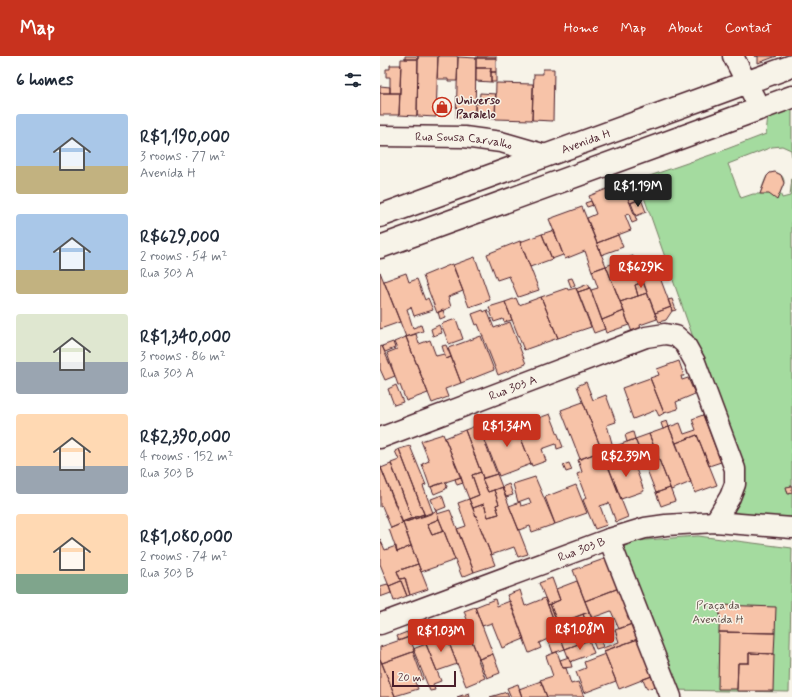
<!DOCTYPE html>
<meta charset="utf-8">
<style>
:root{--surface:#fff;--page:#f6f6f7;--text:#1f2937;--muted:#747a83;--accent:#c8321e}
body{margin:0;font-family:Mynerve,sans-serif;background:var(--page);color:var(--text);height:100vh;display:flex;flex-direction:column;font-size:15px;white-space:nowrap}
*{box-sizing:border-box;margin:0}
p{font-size:13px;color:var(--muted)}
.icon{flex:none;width:22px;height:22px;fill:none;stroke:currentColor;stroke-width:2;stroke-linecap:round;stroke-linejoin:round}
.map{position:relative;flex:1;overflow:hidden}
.details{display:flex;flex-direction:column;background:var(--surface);width:380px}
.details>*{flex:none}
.scale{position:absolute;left:12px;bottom:10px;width:64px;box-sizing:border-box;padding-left:4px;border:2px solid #4a1f2b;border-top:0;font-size:11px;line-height:14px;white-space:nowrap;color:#4a1f2b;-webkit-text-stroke:3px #f7f3e8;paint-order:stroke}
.price{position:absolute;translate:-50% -34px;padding:0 9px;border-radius:4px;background:var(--accent);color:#fff;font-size:13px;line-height:26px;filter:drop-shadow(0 1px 2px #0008)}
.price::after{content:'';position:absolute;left:50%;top:24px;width:12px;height:9px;margin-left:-6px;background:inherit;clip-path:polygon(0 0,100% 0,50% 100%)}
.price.current{background:#222;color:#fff}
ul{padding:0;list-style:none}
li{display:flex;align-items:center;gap:12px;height:100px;padding:0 16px}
li span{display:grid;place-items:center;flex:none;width:112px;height:80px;border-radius:4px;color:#555}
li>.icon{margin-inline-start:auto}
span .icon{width:48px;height:48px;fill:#fffc;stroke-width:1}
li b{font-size:17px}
h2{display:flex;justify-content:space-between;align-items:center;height:48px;padding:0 16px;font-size:17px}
header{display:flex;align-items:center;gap:24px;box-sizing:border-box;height:56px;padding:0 20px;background:var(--accent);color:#fff}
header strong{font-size:19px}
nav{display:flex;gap:22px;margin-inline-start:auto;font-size:14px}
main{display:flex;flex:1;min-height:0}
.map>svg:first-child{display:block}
.green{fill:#a4db9f;stroke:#777d65}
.building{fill:#f7c3a8;stroke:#4a1f2b}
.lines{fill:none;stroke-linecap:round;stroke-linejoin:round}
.minor-casing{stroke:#4a1f2b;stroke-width:23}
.tertiary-casing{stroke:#4a1f2b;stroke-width:25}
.minor{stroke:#f7f3e8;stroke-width:20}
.tertiary{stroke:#f7f3e8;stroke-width:22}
.labels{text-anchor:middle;stroke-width:3;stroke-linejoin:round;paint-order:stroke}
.poi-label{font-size:12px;font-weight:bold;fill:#4a1f2b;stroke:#f7f3e8;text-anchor:start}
.street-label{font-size:12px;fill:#4a1f2b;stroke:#f7f3e8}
.park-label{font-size:12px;fill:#604e48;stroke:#f7f3e8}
</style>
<header>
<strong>Map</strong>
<nav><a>Home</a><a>Map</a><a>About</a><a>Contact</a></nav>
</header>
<main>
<section class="details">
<h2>6 homes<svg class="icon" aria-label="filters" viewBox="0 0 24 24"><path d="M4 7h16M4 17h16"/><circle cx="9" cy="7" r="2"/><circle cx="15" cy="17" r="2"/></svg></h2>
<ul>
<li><span style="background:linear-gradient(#a9c7e8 65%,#c2b280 0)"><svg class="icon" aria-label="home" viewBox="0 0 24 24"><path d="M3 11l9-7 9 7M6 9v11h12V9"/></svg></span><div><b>R$1,190,000</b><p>3 rooms · 77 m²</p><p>Avenida H</p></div></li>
<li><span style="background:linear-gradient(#a9c7e8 70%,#c2b280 0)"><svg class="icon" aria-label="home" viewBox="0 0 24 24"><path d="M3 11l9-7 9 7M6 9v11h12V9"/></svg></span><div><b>R$629,000</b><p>2 rooms · 54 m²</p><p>Rua 303 A</p></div></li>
<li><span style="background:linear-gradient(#dfe7d0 60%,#9aa5b1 0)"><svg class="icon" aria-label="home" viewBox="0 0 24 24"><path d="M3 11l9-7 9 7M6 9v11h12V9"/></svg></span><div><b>R$1,340,000</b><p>3 rooms · 86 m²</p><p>Rua 303 A</p></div></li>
<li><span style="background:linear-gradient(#ffd9b3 65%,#9aa5b1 0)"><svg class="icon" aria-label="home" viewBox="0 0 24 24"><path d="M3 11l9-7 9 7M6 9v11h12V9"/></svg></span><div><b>R$2,390,000</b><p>4 rooms · 152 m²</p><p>Rua 303 B</p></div></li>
<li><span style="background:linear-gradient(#ffd9b3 75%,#7fa58c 0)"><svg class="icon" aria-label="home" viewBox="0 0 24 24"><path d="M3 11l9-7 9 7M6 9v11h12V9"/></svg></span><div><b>R$1,080,000</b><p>2 rooms · 74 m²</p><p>Rua 303 B</p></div></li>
</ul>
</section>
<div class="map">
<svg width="412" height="641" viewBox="0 0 412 641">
<rect width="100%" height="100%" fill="#f7f3e8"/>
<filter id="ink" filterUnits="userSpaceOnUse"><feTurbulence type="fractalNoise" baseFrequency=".025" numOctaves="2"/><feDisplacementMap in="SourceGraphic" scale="8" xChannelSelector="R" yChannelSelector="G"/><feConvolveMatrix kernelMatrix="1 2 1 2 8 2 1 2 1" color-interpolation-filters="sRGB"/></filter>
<g filter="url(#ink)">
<path class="green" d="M412 50V103L411 94 402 90 392 91 348 108 361 142 373 138H380C382 133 384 125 387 120 392 113 403 117 404 125 404 129 401 134 400 137L402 142 410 140 412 122V461L364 460 348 453 365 430 258 124 339 96 386 78 388 59Z
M318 480 412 492 409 636 289 634 236 496 253 485Z"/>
<path class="building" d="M25 0H38V3H25Z
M38 0H58L56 61 37 60Z
M58 0H76L78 1 77 25H68V23H57Z
M97 0H116V2H97Z
M374 0H397L378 7V0Z
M78 1 96 2 95 62H76Z
M96 2H116V16H110L111 12H96Z
M21 3H38L37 60 19 59Z
M10 9H21L20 37H10V21H6V13H10Z
M96 12H111V26L96 25Z
M163 13H174L173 65 152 64 154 18H163Z
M111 16H116V26H111Z
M116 27 153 28 152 64 115 63Z
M0 30 10 31V37H0Z
M0 37H20L19 59H0Z
M100 37 116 38 115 63 95 62V47L99 48Z
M395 116 401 119 404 127 397 144 389 138H380L387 120 390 117Z
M242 127 257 165 252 167 249 158 245 159 251 174 217 187 207 162 216 158 209 140Z
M257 129 262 142 250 147 244 133Z
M261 143 266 156 256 160 251 147Z
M211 145 213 149 207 151 205 147Z
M202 151 226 210 212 215 205 195 185 203 169 163Z
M174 174 183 199 172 203 162 178Z
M162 178 172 203 150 211 140 186Z
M238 179 243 191 221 199 217 187Z
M140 185 159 234 138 241 129 220 117 224 107 198Z
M253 200 263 226 255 229 258 240 240 246 226 210Z
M95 201 110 244 89 251 73 209Z
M72 208 83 235 68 241 71 251 57 257 43 220Z
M226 210 244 255 222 264 211 234 218 232 212 215Z
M276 211 291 251 275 257 260 217Z
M0 216 20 266 0 273Z
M26 217 29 226 37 223 45 244 48 242 53 254 34 260 31 251 27 253 33 272 41 269 43 275 26 281 4 225Z
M192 222 195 229 191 231 188 223Z
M263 226 267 237 258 240 255 229Z
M208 228 210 232 198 236 196 233Z
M187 232 188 234 196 232 211 271 178 282 161 241Z
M210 232 225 273 214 277 198 236Z
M267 237 277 263 260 269 261 273 252 276 240 246Z
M161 241 178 282 144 294 125 246 136 242 139 249Z
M292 243 296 254 292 255 288 244Z
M125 246 132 264 124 266 123 263 114 266 109 251Z
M291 251 292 255 286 264 279 266 275 257Z
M63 254 65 261 60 263 58 256Z
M103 254 104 256 107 254 114 272 130 266 146 308 118 319 98 268 96 269 92 258Z
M244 255 249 269 226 277 222 264Z
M76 263 83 283 69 288 61 268Z
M59 269 62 277 53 280 51 273Z
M36 278 39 288 50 284 56 300 64 298 66 303 71 301 81 327 65 333 68 341 52 347 26 281Z
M101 280 114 314 81 327 68 292Z
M26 281 48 337 26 345 20 329H18L7 297 17 293 14 286Z
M13 286 15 292 5 296 2 290Z
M66 289 71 301 66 303 62 290Z
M2 290 15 320 5 324 0 313V291Z
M299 305 304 320H301L302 324 308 322 315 338 296 346 298 353 284 357 270 322 279 319 277 313Z
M270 322 284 357 279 360 276 354 253 363 242 332Z
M206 326 213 344 226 339 236 366 227 369 233 391 222 395 197 330Z
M16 329 23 346 14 349 8 333Z
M203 346 222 395 200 403 181 354Z
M170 358 183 391 177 393 176 388 162 393 166 405 152 410 136 370Z
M323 359 341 406 329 410 317 379 296 387 289 371 300 367 304 378 316 374 312 363Z
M108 362 111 370 101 373 98 365Z
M134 364 151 408 119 420 102 377Z
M287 365 289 371 283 373 281 367Z
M98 369 117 418 103 422 85 374Z
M289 371 311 426 291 434 269 378Z
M85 374 101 416 92 419 99 439 89 443 65 382Z
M253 376 255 383 247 386 245 379Z
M63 378 81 421 50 431 42 408 49 405 41 385Z
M269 378 290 432 276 437 255 383Z
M317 379 337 429 315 437 296 387Z
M255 383 265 407 253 411 250 402 228 409 222 395Z
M30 390 46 429 43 430 53 457 45 460 19 393Z
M19 393 44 458 32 462 11 407 19 404 15 395Z
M222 395 248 461 236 466 229 447 220 450 227 469 215 473 203 444 206 442 197 418 202 416 198 404Z
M250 402 253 411 255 410 264 435 241 443 228 409Z
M189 407 192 414 186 416 183 409Z
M11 408 32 462 22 466 1 412Z
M0 409 23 467 11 472 2 450 0 451Z
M101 416 103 422 102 423 108 436 114 434 119 448 116 449 119 458 108 461 104 448 93 452 89 443 99 439 92 419Z
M117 418 122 431 108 436 102 423Z
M81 421 83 427 77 429 75 423Z
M155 421 175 468 152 476 150 470 139 474 129 450 140 446 141 450 151 447 149 442 138 446 133 428Z
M66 426 67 431 66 432V433L54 438 51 431Z
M129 428 133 439 126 441 122 431Z
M196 429 207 457 175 468 165 441Z
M412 430V437L408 438 406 431Z
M122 431 148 498 138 501 134 491 111 499 93 452 104 448 108 461 119 458 116 449 119 448 114 434Z
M290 432 295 445 281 450 276 437Z
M62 439 66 451 56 455 51 443Z
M89 443 115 509 94 516 77 473 86 470 78 447Z
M70 454 94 516 82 521 57 458Z
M56 455 59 463 47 468 52 479 64 475 75 504 41 516 23 467Z
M44 458 45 460 22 467V466Z
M59 463 64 475 52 479 47 468Z
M23 467 31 490 17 496 9 473Z
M0 483 5 494 16 490 17 496 31 490 38 508 17 515 20 523 25 522 30 539 27 540 21 525 9 530 0 508Z
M227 502 239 532 205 545 193 514Z
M38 508 48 533 30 539 25 522 20 523 17 515Z
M172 522 180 544 168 549 159 527Z
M21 525 27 540 14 545 9 530Z
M197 525 209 556 178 568 170 548 180 544 176 533Z
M8 528 11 537 0 541V530Z
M239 532 252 568 239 573 231 555 212 562 205 545Z
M140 534 145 550 165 542 185 593 173 597 168 583 159 587 161 592 149 597 127 539Z
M115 543 117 550 130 545 144 583 122 592 112 567 102 570 95 551Z
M170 548 178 568 203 558 210 577 190 584 186 573 178 575 168 549Z
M340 549 396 551 395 577 339 576Z
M95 551 113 598 99 603 87 573 90 572 84 555Z
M209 556 219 580 185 593 178 575 186 573 190 584 210 577 203 558Z
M84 564 99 603 98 604 105 622 86 630 63 572Z
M252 568 258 583 224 595 223 592 239 586 235 574Z
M27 576 29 581 19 585 17 580Z
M339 576 395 577 394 598 369 597V607H358L357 633H338Z
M66 579 77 608 57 615 45 586Z
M219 580 223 591 216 593 212 583Z
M29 581 35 595 2 607 0 603V591Z
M258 583 272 620 239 633 224 595Z
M209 584 214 597 190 606 185 593Z
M46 588 61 625 53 628 55 634 50 635 33 593Z
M33 596 43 623 35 626 38 633 15 640 2 607Z
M177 596 183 612H186L191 628 198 626 204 641H167L160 624 173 620 166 600Z
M369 597 394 598 393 635H357L358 607H369Z
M113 598 120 617 107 622 99 603Z
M225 598 236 625 204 637 196 616 206 612 204 606Z
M189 601 192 611 183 612 180 604Z
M0 603 15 640V641H0Z
M272 620 276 630 267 633 263 623Z
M161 625 167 641H142L139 633Z
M138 628 142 641H131L127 632Z
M127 636 129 641H110Z
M89 637 90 641H77Z"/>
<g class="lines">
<g class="minor-casing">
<g id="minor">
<path d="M353 0 380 53"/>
<path id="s1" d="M0 80 84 81 121 86 166 99"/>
<path id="s2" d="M0 382 266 281 285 278 296 280 305 288 315 306 355 413V428L350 441 335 466"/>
<path d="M229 483 291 641"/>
<path id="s3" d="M0 568 229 483 265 472 286 469 335 466 412 472"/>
</g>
</g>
<g class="tertiary-casing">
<g id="tertiary">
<path id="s4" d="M0 160 412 10"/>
<path d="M0 191 412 41"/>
</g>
</g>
<use href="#minor" class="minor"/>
<use href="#tertiary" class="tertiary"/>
</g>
</g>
<defs>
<g id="shop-ring" transform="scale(1)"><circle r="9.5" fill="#f7f3e8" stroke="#c8321e" stroke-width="1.5"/><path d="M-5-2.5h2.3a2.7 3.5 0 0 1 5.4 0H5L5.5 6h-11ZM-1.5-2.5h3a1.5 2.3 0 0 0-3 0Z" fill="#c8321e"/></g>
</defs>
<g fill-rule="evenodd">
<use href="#shop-ring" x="62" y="51"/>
</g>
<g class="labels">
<g class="poi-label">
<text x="76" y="48">Universo<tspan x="76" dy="14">Paralelo</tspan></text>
</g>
<g class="street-label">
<text dy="4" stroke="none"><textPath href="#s4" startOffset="219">Avenida H</textPath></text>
<text dy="4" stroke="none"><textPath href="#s1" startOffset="84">Rua Sousa Carvalho</textPath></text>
<text dy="4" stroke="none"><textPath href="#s2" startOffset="142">Rua 303 A</textPath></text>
<text dy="4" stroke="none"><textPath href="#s3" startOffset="215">Rua 303 B</textPath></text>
</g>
<g class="park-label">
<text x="338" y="553">Praça da<tspan x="338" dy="14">Avenida H</tspan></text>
</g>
</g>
</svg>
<div class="scale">20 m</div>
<b class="price current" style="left:258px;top:152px">R$1.19M</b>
<b class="price" style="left:261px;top:233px">R$629K</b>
<b class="price" style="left:127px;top:392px">R$1.34M</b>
<b class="price" style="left:246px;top:422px">R$2.39M</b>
<b class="price" style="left:200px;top:595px">R$1.08M</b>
<b class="price" style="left:61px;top:597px">R$1.03M</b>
</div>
</main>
